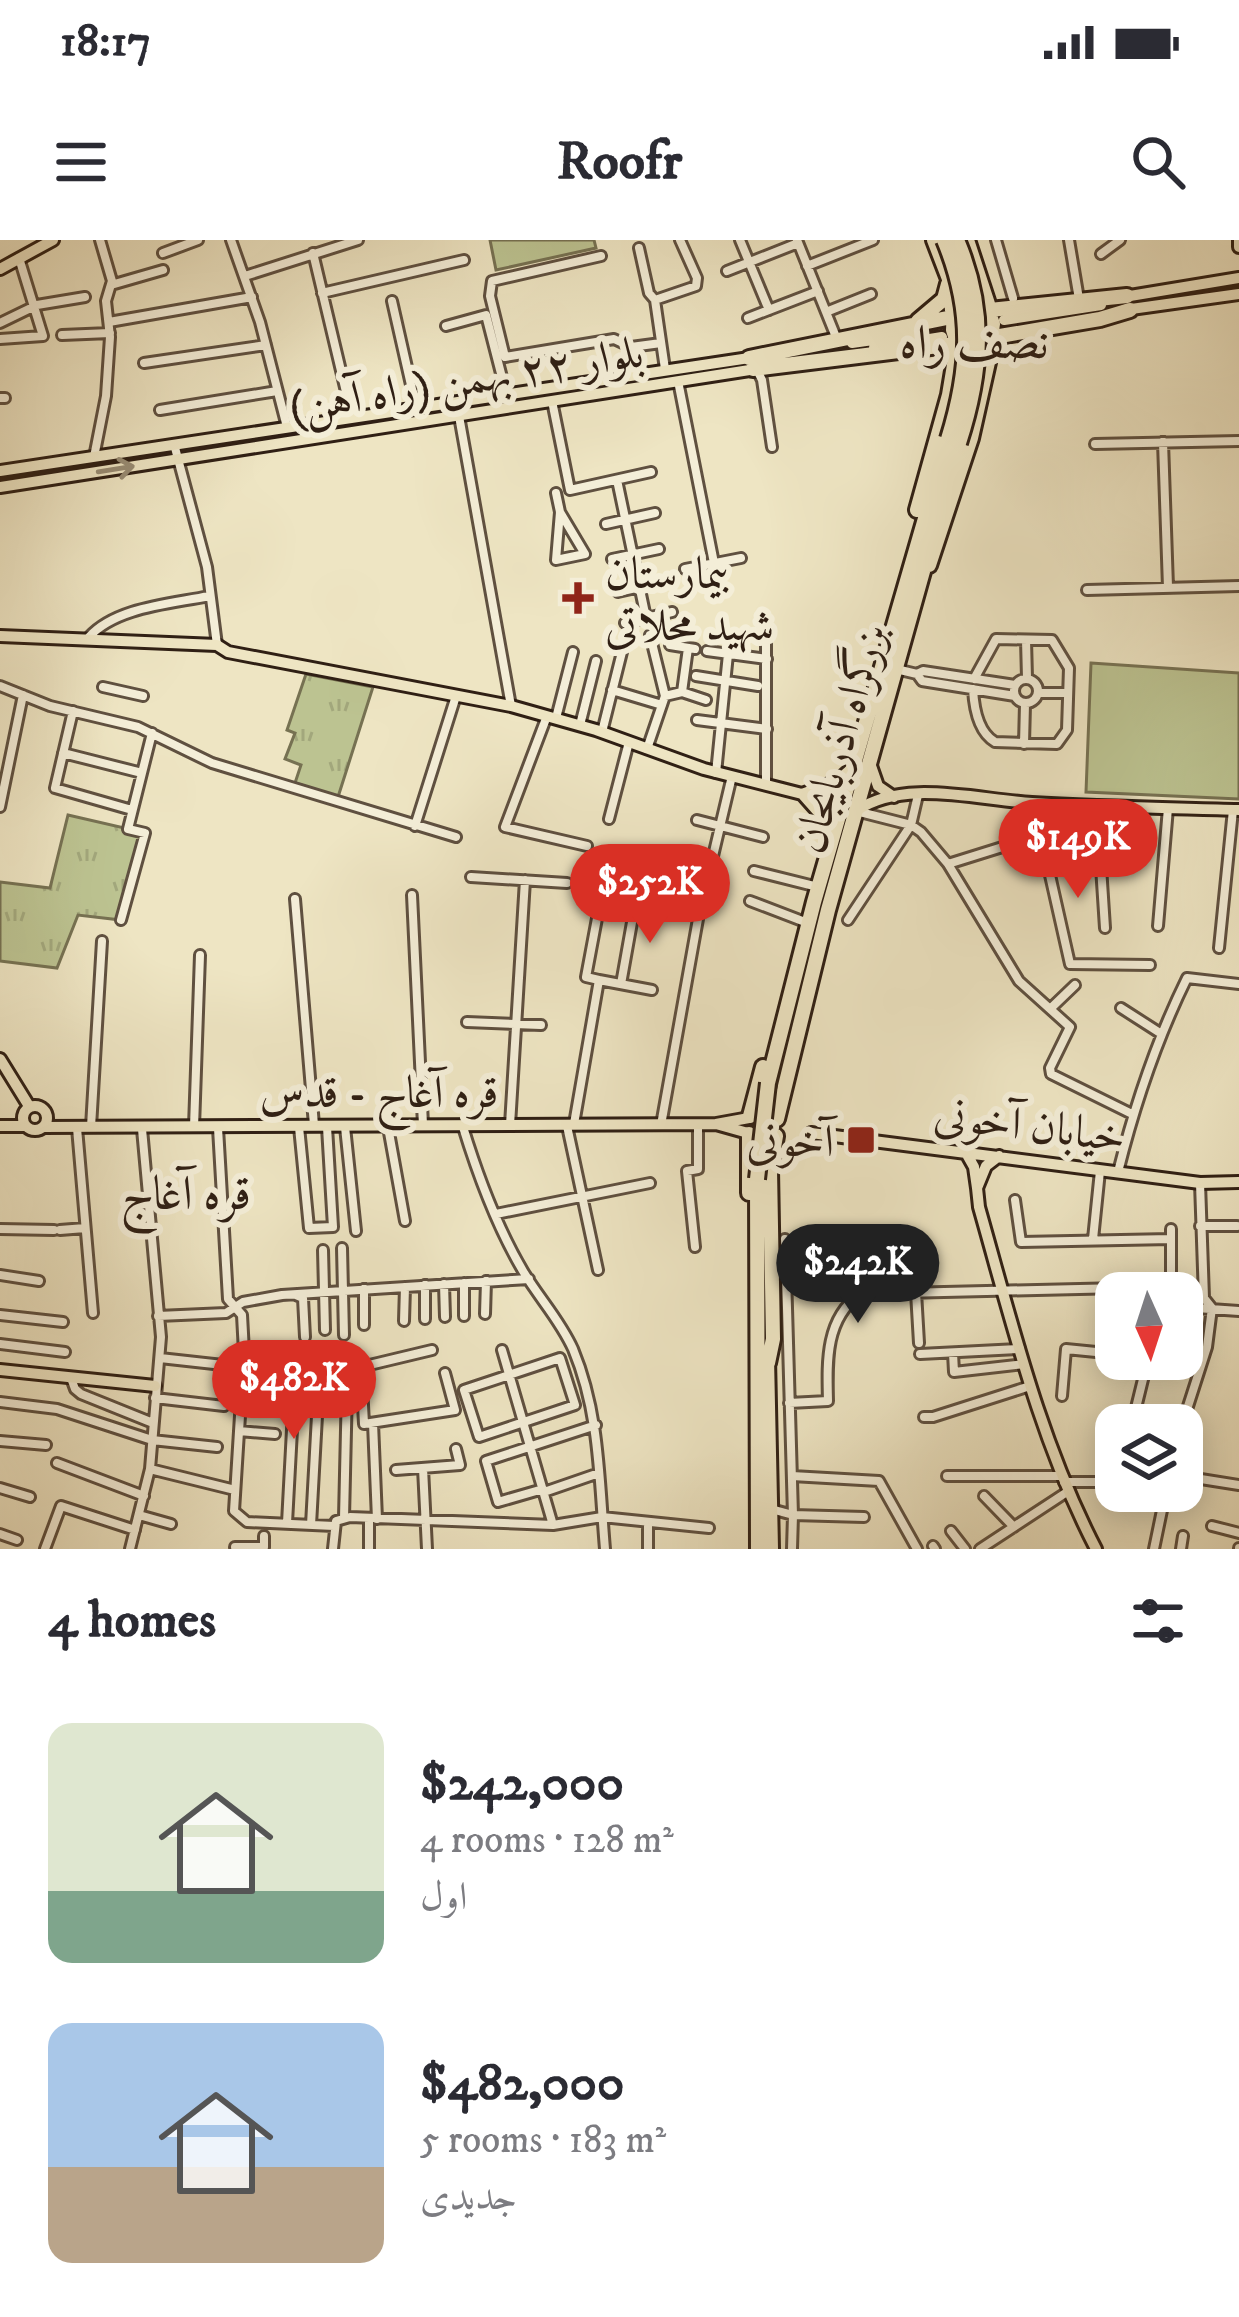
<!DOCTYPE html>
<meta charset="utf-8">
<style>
:root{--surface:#fff;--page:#f7f7f7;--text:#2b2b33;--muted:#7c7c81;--accent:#d93025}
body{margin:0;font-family:"IM FELL DW Pica",Amiri,serif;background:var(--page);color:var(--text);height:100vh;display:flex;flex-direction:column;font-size:45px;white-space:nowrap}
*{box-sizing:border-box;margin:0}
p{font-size:39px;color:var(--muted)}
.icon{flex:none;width:66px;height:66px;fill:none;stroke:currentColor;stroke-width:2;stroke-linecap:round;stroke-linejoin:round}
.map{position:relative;height:1309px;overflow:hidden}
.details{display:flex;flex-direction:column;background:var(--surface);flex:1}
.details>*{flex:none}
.needle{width:78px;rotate:177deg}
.fabs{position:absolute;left:1095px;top:1032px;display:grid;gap:24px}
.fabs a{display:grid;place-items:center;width:108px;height:108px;border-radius:24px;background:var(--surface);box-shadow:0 6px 30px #0003;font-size:60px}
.price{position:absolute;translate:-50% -102px;padding:0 27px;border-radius:42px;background:var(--accent);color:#fff;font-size:39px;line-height:78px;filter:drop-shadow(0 3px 6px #0008)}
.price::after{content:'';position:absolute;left:50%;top:72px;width:36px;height:27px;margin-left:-18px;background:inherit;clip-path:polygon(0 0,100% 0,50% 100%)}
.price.selected{background:#222;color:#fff}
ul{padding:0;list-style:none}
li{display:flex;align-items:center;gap:36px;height:300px;padding:0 48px}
li span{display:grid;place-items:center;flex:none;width:336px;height:240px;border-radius:24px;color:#555}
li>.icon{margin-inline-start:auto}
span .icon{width:144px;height:144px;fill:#fffc;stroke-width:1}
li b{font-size:51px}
h2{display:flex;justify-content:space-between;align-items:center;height:144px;padding:0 48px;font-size:51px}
.status{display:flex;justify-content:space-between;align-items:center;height:84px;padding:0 60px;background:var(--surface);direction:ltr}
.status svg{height:33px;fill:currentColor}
header{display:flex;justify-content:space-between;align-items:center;height:156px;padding:0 48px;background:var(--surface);font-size:54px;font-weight:700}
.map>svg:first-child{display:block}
.park{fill:url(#park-tufts);stroke:#767152;stroke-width:3}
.pitch{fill:#bcc391;stroke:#767152;stroke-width:3}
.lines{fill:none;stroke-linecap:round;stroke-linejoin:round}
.minor-casing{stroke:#5f5040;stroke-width:14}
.major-casing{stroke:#2f1f14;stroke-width:16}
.highway-casing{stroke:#2f1f14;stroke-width:20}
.minor{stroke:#f4eed8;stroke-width:8}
.major{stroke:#eee5c3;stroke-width:10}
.highway{stroke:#eee5c3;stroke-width:14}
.highway-bridge-casing{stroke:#2f1f14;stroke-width:20;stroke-linecap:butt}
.highway-bridge{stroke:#eee5c3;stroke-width:14}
.oneway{stroke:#988c74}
.poi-dot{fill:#8f2418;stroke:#f4eed8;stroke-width:4.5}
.labels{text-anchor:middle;stroke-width:12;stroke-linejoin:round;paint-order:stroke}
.street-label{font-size:45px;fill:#2f1f14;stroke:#f4eed8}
.poi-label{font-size:45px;fill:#2f1f14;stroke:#f4eed8;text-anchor:start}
.neighbourhood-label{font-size:48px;fill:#2f1f14;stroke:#f4eed8}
</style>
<div class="status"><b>18:17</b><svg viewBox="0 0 49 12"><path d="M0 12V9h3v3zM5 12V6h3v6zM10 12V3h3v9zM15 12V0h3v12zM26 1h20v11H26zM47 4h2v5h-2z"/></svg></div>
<header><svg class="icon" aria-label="menu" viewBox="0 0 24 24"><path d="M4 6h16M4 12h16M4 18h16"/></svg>Roofr<svg class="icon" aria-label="search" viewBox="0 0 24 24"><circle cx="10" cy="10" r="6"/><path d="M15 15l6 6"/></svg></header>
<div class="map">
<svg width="1239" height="1309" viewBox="0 0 1239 1309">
<defs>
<pattern id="park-tufts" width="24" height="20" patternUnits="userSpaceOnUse" patternTransform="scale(3)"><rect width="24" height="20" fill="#bcc391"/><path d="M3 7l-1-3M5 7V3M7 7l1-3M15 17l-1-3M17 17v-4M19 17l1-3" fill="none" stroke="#a2a77c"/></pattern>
</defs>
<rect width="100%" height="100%" fill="#eee5c3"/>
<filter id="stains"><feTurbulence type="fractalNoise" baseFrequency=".00167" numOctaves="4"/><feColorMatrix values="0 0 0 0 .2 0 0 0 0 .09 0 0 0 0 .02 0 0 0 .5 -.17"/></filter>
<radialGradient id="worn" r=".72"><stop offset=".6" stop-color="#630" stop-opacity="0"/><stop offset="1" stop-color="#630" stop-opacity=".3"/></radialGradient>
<path class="park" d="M306 434 373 447 338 557 295 543 301 525 285 519 295 493 287 490Z
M68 575 142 592 121 680 78 675 57 728 0 721V642L50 648Z"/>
<path class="pitch" d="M490 0H594L596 8 496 30Z
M1091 423 1239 433V559L1086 552Z"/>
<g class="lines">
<g class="minor-casing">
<path id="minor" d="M231 0 260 82 287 187
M740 0 769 70
M797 0 836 97
M996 0 1013 58
M1069 0 1079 59
M639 8 649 53 655 60 665 129
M163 13 198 0
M313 13 352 177
M1101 14 1120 0
M601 16 492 41 490 56 505 117 614 99 631 107 661 103
M807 26 873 0
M727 31 798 3
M245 36 358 0
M111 45 163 30
M322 53 464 20
M655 60 696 46 697 38 680 0
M392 61 416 167
M826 72 871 54
M748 78 818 51
M109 82 252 57
M0 83 37 65 85 57
M446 86 486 75 506 153
M62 95 110 93
M0 99 43 96 19 18
M144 123 266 105
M757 130 762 140 772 207
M678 141 714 323
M0 158H5
M552 161 570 250 651 232
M160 170 277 151
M459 176 511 466
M1163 202 1168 347
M174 204 207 327 217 405
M1095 204 1239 201
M94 217 106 156 110 97 106 61 112 41 100 0
M617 240 646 378
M556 253 560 272 556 320 585 314 560 272
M606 284 655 273
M612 319 659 309
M685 329 741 318
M1087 350 1239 346
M618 352 667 341
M625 383 672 372
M89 397C116 367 171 364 209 356
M766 397V545
M1026 400 1027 438
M670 405 695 409
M707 411 767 419
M896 429 917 434 922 441 1015 456
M917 434 923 431 1015 445
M696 436 758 446
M1014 451a12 12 0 1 1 24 0a12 12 0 1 1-24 0Z
M0 446 50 466 138 487 212 523 456 597
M103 447 143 456
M973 449C974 468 978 492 995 502L1057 504 1067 490 1069 428 1052 400 996 399 974 439
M612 450 662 465
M682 452 688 408
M1038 453H1068
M665 456 682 452 706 460
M73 471 55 548 132 570
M547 476 505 587 587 606
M556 478 573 412
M697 480 767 489
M580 485 596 421
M602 492 622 412
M1024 504 1025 464
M647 509 665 456 650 395
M63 513 142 533
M716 533 728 414
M1034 564 1070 724 1150 725
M1097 565 1105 688
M0 567 23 455
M856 571 911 585 921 592 948 624 1019 741 1070 787 1050 828 1051 834 1132 874
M609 579 629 502
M697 580 763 597
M415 586 456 456
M948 624 1041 595
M754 631 818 647
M709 633 732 536
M471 637 567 643
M412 655 423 885
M591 655 656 663
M295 659 314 885
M750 661 805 682
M121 680 145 593 128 589 152 493
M848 680 911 585 918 555
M1158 686 1168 568
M1219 708 1233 570
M599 740 586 737 601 657
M621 744 636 660
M1121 768 1160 793
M1050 769 1075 745
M467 782 541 785
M574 884 599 740 652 750
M510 885 525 640
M661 885 698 679
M567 886 598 1030
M91 887 102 701
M194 887 200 715
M299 887 309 988 333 987 327 887
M345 887 356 991
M388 887 405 981
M463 887C478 936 497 987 523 1031 539 1058 560 1080 573 1109 600 1174 599 1240 605 1309
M77 888 93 1073
M218 888 228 1059 242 1075 244 1112 234 1271 247 1282 334 1286
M1118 932C1135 864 1156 801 1187 738L1239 744
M1200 943 1204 1058 1212 1068
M1015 960 1021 1002 1171 999
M496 974 650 943
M1200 986H1237
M0 989 54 990
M60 990 85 988
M785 999 793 1275 864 1277
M1093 999 1100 931
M920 1000 922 1051
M695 1007 687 931 698 929V884
M342 1008 344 1095
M323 1010 325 1090
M0 1035 39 1041
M444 1044 445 1077
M425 1045V1079
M916 1052 919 1103
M296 1055 303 1058 305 1097
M1182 1067 1239 1071
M485 1074 486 1041
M0 1075 63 1082
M158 1076 226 1073 243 1062 282 1055 529 1039
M464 1076V1043
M404 1081 405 1047
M364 1085V1049
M0 1104 65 1112
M432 1110 361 1127 364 1184 455 1170 445 1133
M502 1110 553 1285
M244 1112 292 1110 296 1115 287 1283
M953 1113 954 1132 1024 1124
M920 1114 1020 1109
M160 1118 223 1125
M560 1118 575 1165 479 1197 464 1150Z
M71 1138 75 1149 81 1154 153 1183
M242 1144 273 1147
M1062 1156 1066 1109 1116 1114
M155 1158 224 1166
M0 1162 57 1169 152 1200 217 1207
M789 1163 828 1161C827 1122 825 1079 860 1054L1164 1047 1171 1041V989
M318 1165 346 1166
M924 1177H933L1030 1146
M1133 1180 1148 1119
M373 1183 377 1279
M1182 1185 1207 1107 1212 1068
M239 1191 275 1194
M0 1201 46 1205
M57 1223 144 1256
M423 1228 427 1309
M150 1229 235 1250
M396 1230 460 1225 456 1209
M792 1236 879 1241 917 1309
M947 1236H1060
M1182 1236 1239 1245
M1064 1242H1116
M0 1248 30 1257
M543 1249 498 1262 486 1221 596 1185
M544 1252 599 1233
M984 1256 1014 1287
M771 1269 793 1275 792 1309
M139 1275 171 1284
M344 1278 347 1146
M648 1282V1309
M311 1285 320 1121
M1212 1286 1239 1293
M951 1291 965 1309
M0 1294 17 1300
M933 1306 935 1309
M235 1307H264V1296
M45 1309 61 1266 135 1290
M130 1309 150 1229 161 1097 142 889
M333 1309 336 1281 350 1277 553 1285 602 1277 709 1288
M369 1309V1279
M980 1309 1067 1252
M1154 1309 1166 1251
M1181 1309 1183 1296
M1239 1309V1308"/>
</g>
<g class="major-casing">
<path id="major" d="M1239 0V7
M0 29 53 0
M1124 57 1239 38
M1124 70 1239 54
M1004 80 1101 65
M852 103 922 93
M874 108 942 97
M0 231 756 117
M0 247 756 129
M0 396 217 405 228 412 511 466 596 490 704 529 802 554
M870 523 878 546 894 557
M856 571C903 538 978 560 1032 563 1101 567 1170 568 1239 570
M831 597 825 580 802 554 837 541 852 528
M0 819 29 866
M23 878a12 12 0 1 1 24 0a12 12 0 1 1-24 0Z
M0 886H25
M43 887 716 884
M748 893 716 884 749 878
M811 893 1200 943 1239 942
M965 911 974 927 977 948 986 926 999 916
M977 948 979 967C1012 1083 1040 1201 1096 1309
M0 1130 155 1146"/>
</g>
<g class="highway-casing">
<path id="highway" d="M934 0 949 39 952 70
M967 0 988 64
M968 56 984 60 993 84 989 109 975 118 960 112 953 90 954 66Z
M990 70 1127 56
M918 81 944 59 948 44
M994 97 1100 79 1130 70
M749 118 952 77
M753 129 955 104
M917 270 949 155 957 107
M929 325 971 198 993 100
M768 843 814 662 948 199
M750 876 763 827
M777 879 828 670 959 203
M749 894V953
M757 939 758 1309
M767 1118 771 1309
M768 1123 773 1099 770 930 776 896"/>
</g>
<use href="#minor" class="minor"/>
<use href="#major" class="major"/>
<use href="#highway" class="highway"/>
<g class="highway-bridge-casing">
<path id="highway-bridge" d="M944 0C973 70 970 128 948 199
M957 0C987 70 982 132 959 203
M757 939 768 843"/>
</g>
<use href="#highway-bridge" class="highway-bridge"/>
</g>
<defs><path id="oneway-shaft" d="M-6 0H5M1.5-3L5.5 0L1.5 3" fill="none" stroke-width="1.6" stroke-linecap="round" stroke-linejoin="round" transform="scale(3)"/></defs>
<use class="oneway" href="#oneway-shaft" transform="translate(116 229) rotate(-9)"/>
<g class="poi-dot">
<path d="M572 340h12v12h12v12h-12v12h-12v-12h-12v-12h12z"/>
<rect x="846" y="885" width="30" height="30" rx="6"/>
</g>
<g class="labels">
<g class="street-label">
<text transform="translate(466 138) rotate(-9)" y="16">بلوار ۲۲ بهمن (راه آهن)</text>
<text transform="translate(839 498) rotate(-74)" y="16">بزرگراه آذربایجان</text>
<text x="379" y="867">قره آغاج - قدس</text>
<text transform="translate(1030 884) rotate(7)" y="16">خیابان آخونی</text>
</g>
<g class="poi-label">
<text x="605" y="348">بیمارستان<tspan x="605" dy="52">شهید محلاتی</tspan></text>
<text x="834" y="916" text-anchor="end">آخونی</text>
</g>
<g class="neighbourhood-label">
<text x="974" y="118">نصف راه</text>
<text x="186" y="969">قره آغاج</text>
</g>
</g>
<rect width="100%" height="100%" filter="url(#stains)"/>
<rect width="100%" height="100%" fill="url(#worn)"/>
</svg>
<div class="fabs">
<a><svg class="needle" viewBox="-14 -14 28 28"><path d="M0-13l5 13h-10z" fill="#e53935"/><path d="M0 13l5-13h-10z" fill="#7c7c81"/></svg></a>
<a><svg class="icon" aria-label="layers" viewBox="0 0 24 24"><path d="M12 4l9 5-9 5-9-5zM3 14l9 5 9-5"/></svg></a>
</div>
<b class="price" style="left:1078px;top:661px">$149K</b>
<b class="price" style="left:650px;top:706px">$252K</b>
<b class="price selected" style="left:858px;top:1086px">$242K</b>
<b class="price" style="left:294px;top:1202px">$482K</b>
</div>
<section class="details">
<h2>4 homes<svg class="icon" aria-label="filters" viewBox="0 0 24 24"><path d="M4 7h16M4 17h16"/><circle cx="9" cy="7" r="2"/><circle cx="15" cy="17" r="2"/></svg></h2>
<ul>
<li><span style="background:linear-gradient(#dfe7d0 70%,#7fa58c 0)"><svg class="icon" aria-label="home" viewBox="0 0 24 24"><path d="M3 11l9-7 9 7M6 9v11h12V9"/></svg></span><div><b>$242,000</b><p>4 rooms · 128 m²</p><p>اول</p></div></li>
<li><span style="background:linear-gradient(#a9c7e8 60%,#b9a48a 0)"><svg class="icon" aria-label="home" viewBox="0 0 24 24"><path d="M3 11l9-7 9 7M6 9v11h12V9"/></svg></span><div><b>$482,000</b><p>5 rooms · 183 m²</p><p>جدیدی</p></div></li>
</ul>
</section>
